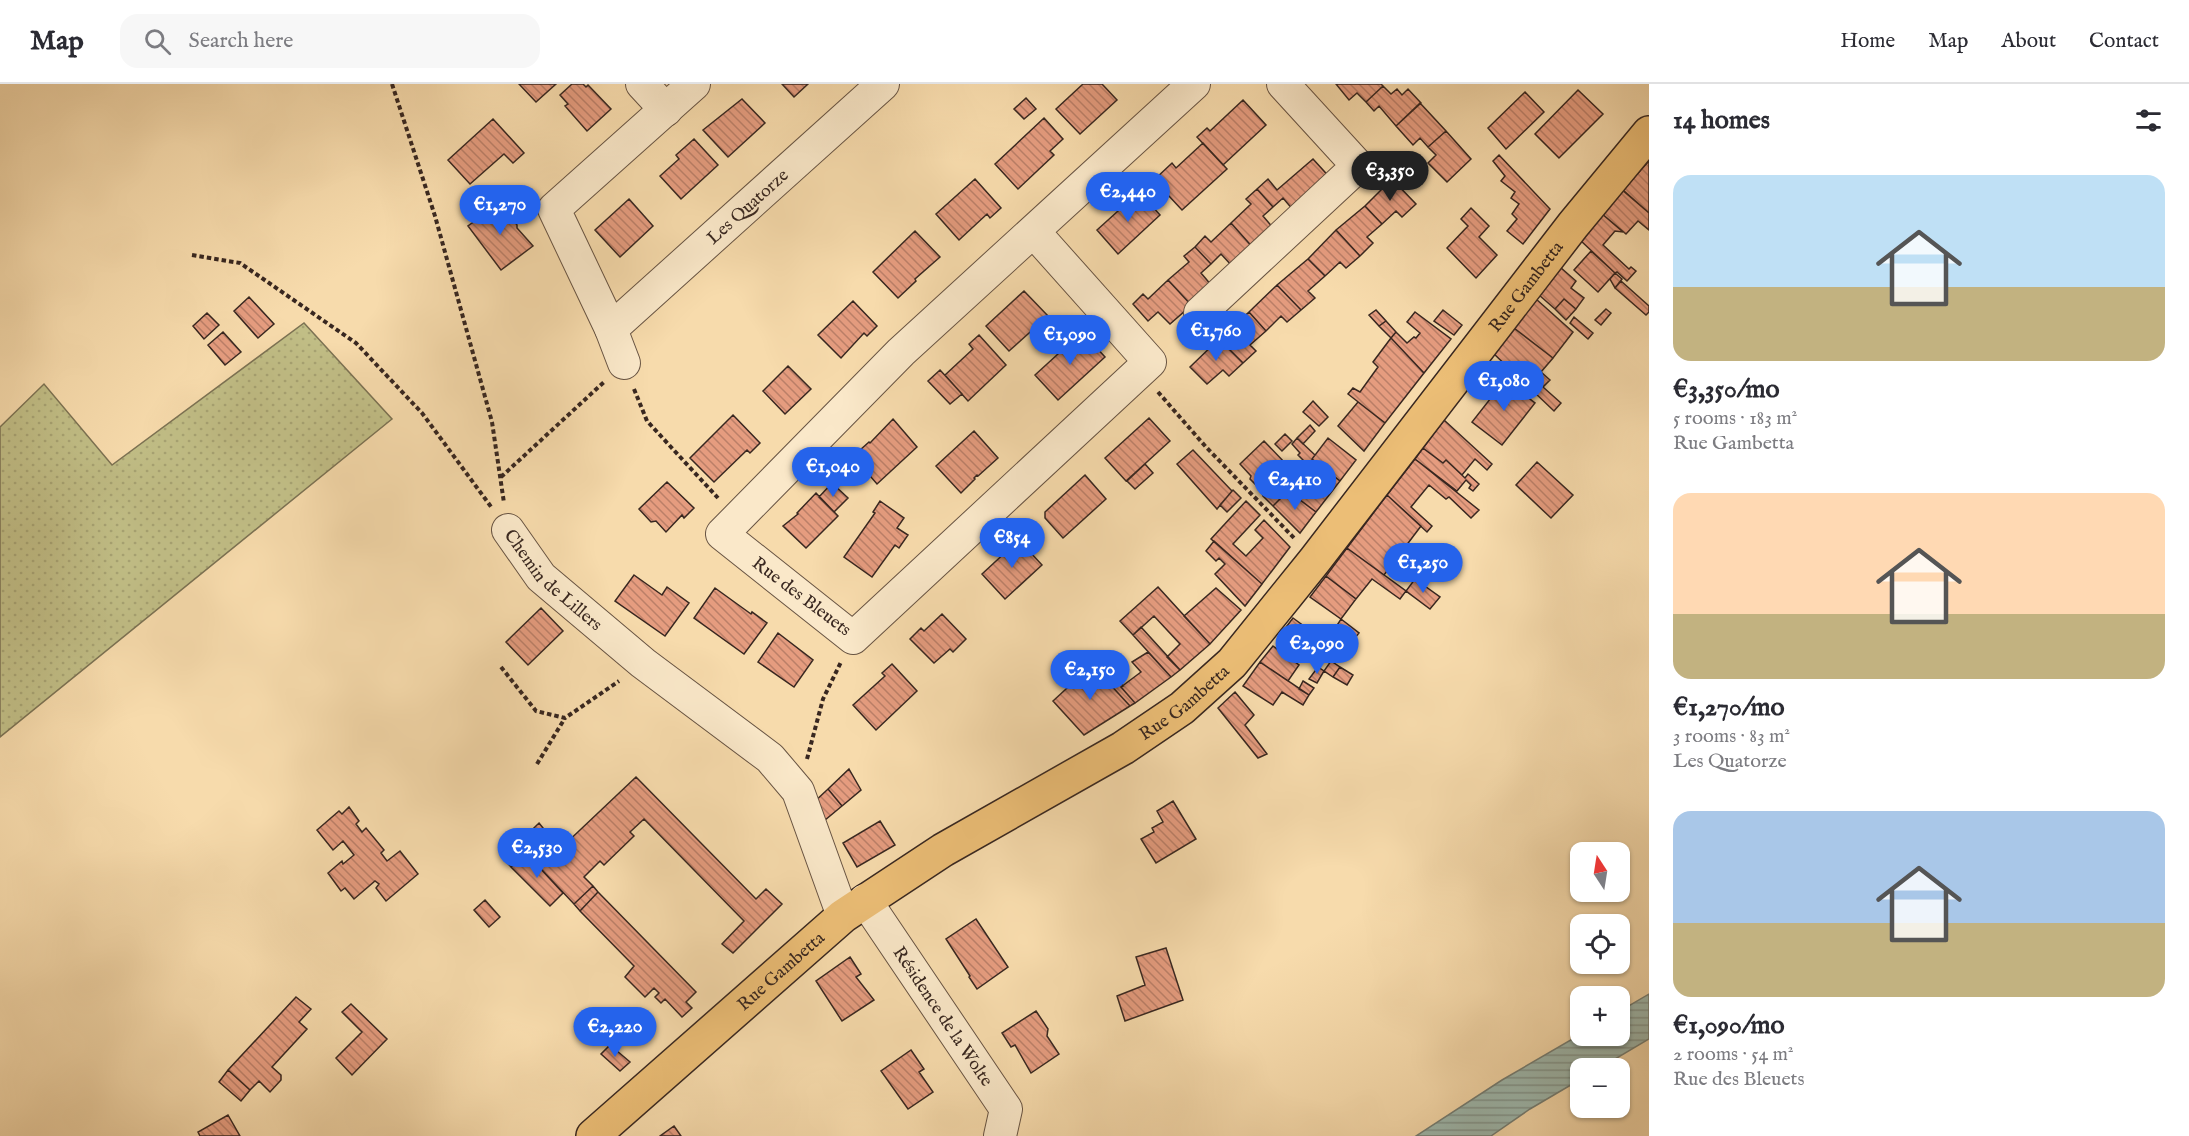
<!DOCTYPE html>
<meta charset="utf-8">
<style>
:root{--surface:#fff;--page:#f7f7f7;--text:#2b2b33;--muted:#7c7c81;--line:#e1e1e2;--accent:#2563eb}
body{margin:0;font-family:"IM FELL English",serif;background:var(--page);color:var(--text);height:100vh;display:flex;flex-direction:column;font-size:22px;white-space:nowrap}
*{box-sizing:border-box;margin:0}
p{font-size:20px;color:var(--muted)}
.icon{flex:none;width:33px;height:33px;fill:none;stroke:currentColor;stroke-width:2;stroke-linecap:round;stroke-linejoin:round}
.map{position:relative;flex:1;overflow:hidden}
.details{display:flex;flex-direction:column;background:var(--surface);width:540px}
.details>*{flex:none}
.needle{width:39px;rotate:348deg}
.tools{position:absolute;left:1570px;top:758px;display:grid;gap:12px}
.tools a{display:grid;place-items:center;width:60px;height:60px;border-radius:12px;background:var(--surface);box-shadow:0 2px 4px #0004;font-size:30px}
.price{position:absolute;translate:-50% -51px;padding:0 14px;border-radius:21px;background:var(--accent);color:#fff;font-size:20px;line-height:39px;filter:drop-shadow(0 2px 3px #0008)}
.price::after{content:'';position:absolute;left:50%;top:36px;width:18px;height:14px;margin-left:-9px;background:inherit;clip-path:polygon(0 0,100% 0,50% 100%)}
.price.active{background:#222;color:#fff}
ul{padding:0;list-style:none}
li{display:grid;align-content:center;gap:12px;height:318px;padding:0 24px}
li span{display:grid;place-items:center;height:186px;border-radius:18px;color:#555}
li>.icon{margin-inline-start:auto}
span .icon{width:108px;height:108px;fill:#fffc;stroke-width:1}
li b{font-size:26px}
h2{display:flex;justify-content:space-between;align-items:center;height:72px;padding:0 24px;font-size:26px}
header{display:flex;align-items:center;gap:36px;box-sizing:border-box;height:84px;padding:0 30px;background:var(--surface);border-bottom:2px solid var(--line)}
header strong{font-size:28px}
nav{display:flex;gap:33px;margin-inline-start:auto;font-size:21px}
.search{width:420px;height:54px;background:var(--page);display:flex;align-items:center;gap:15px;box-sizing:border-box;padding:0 21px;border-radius:18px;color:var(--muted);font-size:22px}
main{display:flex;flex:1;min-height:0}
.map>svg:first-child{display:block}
.grass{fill:url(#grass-dots);stroke:#7c7253;stroke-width:1.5}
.water{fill:url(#water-rules);stroke:#757f76;stroke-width:1.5}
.building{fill:url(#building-back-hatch);stroke:#382720;stroke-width:1.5}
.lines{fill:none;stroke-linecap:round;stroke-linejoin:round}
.minor-casing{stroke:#685443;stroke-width:34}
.major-casing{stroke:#382720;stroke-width:36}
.path{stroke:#382720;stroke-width:4;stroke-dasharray:4.5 3;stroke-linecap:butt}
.minor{stroke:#fae8c9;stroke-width:32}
.major{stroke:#ecbe76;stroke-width:33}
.labels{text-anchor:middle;stroke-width:4.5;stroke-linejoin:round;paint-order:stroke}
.street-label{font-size:18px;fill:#382720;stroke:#fae8c9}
</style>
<header>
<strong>Map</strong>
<div class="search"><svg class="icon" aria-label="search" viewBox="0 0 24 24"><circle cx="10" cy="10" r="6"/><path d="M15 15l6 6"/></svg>Search here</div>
<nav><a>Home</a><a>Map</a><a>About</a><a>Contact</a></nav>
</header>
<main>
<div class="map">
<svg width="1649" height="1052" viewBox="0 0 1649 1052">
<defs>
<pattern id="grass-dots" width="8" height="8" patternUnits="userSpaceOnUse" patternTransform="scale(1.5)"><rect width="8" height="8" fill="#c1be86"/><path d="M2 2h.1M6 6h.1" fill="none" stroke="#a7a373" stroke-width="1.8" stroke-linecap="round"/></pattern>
<pattern id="water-rules" width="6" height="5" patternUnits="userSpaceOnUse" patternTransform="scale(1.5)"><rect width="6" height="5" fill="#9ebab0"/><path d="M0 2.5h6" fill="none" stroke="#82978f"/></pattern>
<pattern id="building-back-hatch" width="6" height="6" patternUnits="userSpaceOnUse" patternTransform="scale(1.5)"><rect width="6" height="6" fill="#e59c7f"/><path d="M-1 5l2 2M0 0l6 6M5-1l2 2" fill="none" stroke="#bb7f68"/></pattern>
</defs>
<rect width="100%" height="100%" fill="#f7dbac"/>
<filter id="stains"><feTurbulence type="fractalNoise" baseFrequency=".00333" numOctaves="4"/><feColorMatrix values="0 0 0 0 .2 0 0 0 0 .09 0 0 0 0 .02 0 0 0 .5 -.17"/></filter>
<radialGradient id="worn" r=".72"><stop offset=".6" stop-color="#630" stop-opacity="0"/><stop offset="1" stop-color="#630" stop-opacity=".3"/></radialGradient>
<path class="grass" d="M304 239 392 335 0 653V343L44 300 112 381Z"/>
<path class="water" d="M1649 910V955L1600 984H1581V995L1530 1025 1491 1052H1416L1502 996 1581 950 1620 951V927Z"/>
<path class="building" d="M519 0H556L536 18Z
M572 0H583L586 3 588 1 611 25 587 47 565 22 568 20 560 11Z
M782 0H808L794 13Z
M1083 0H1102L1117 16 1080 50 1056 25Z
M1336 0H1381L1383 2 1366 18 1357 9 1349 16Z
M1383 2 1391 10 1397 5 1402 11 1408 5 1421 19 1396 42 1379 22 1374 27 1366 18Z
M1578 6 1603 30 1559 74 1535 50Z
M1525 8 1544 28 1506 65 1488 44Z
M1026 14 1036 25 1024 35 1014 25Z
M742 15 765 39 728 73 703 46Z
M1243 16 1266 41 1223 81 1197 53 1207 44 1210 47Z
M1420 19 1446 47 1428 63 1420 54 1413 61 1396 42Z
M1044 34 1063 55 1050 67 1054 71 1018 105 995 80Z
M493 35 524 69 513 79 504 70 470 100 448 76Z
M1446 47 1471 75 1447 98 1428 79 1436 71 1428 63Z
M694 55 718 81 681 115 660 92 679 75 676 71Z
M1203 59 1227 85 1182 126 1154 96 1172 79 1176 84Z
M1499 71 1550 125 1523 160 1507 147 1517 135 1512 130 1519 120 1511 114 1515 108 1501 97 1505 92 1493 77Z
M1313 75 1333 97 1294 127 1283 114 1273 123 1257 105 1268 95 1277 106Z
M1649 77V129L1623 106Z
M975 95 1001 124 990 134 987 130 959 156 936 130Z
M1392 95 1416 120 1402 133 1396 127 1382 140 1365 122Z
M1257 105 1273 123 1263 132 1274 145 1255 166 1231 139 1251 120 1246 115Z
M1621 105 1649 129V146L1638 137 1626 150 1601 129Z
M1139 108 1160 131 1118 170 1097 146Z
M629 115 653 142 620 173 595 146Z
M500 119 517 141V144L533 162 501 186 468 142Z
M1365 122 1382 140 1367 153 1373 159 1360 172 1336 146Z
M1471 124 1489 142 1479 153 1497 171 1476 194 1447 164 1468 142 1461 135Z
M1601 129 1623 148 1615 147 1603 161 1629 185 1631 183 1636 187 1627 197 1617 188 1615 189 1580 156Z
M1231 139 1255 166 1233 183 1221 170 1211 180 1195 163 1205 152 1211 158Z
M1336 146 1360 172 1346 184 1340 178 1325 192 1308 175Z
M915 147 940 173 915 195 916 197 898 214 873 188Z
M1195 163 1211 180 1201 189 1212 202 1193 223 1168 196 1189 178 1184 172Z
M1591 167 1615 189 1598 208 1574 186Z
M1308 175 1325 192 1308 207 1315 214 1301 226 1277 201Z
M1560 183 1576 197 1571 204 1584 214 1576 225 1564 215 1555 225 1539 211Z
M1615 189 1622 195 1615 204 1610 195Z
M1168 196 1193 223 1185 227 1170 240 1158 228 1148 237 1133 220 1143 210 1148 215Z
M1621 197 1649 222V228L1646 231 1615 204Z
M1277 201 1301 226 1287 238 1281 232 1266 247 1249 228Z
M1024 207 1048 232 1009 267 986 242Z
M249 213 274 240 258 254 234 227Z
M1536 215 1573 248 1553 274 1514 244Z
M1564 215 1576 225 1566 236 1555 225Z
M853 217 877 242 867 252 864 249 841 274 818 251Z
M1606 225 1611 229 1601 241 1595 236Z
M1376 226 1386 237 1379 242 1369 231Z
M1443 226 1462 241 1454 251 1434 237Z
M1249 228 1266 247 1250 261 1256 267 1243 279 1219 255Z
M1415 228 1451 255 1424 289 1391 254 1396 248 1407 259 1414 253 1416 254 1420 249 1407 238Z
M207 229 219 241 204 255 193 242Z
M1574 233 1593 249 1588 255 1570 239Z
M1386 237 1396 248 1391 254 1379 242Z
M1514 244 1553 274 1541 288 1550 296 1543 303 1561 319 1554 327 1494 270Z
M223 248 241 268 225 281 208 261Z
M1082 248 1105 273 1058 316 1035 291Z
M979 251 1006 281 968 317 945 291 973 265 969 260Z
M1391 254 1424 289 1385 339 1348 310 1353 304 1360 308 1378 283 1373 278Z
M1219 255 1243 279 1229 292 1223 286 1207 300 1190 283Z
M788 282 811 305 785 330 763 307Z
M940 286 962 310 950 320 928 297Z
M1505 296 1535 319 1502 361 1472 338Z
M1313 317 1328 333 1319 342 1303 328Z
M1358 318 1385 339 1364 367 1338 342Z
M733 331 760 359 750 369 747 366 714 398 690 374Z
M1149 334 1170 357 1126 397 1105 374Z
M893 335 917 363 877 400 865 386 862 389 850 375 869 358 870 359Z
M1444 336 1492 380 1487 386 1475 375 1462 391 1446 376 1443 379 1423 364Z
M1310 341 1315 347 1303 360 1297 354Z
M974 347 998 374 978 392 977 391 974 394 975 395 961 409 936 382Z
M1285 350 1292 357 1282 367 1275 360Z
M1297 354 1315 371 1312 375 1340 397 1316 428 1291 409 1300 396 1294 391 1304 377 1298 371 1300 369 1292 360Z
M1328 354 1356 376 1340 397 1312 375Z
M1264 357 1287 381 1272 397 1285 410 1273 422 1263 412 1261 406 1250 395 1251 392 1240 380Z
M1423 364 1443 379 1446 376 1465 394 1468 390 1479 400 1473 407 1469 404 1471 401 1466 396 1457 407 1415 375Z
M1193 366 1232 407 1217 425 1177 380Z
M1415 375 1479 426 1471 434 1449 413 1446 415 1429 401 1411 423 1432 442 1427 448 1387 411Z
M1537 378 1573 411 1551 434 1516 401Z
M1145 380 1153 389 1135 405 1127 397Z
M1085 391 1106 415 1063 454 1045 434V428Z
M667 398 694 424 684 434 682 431 666 448 656 437 651 438 639 425Z
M832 399 848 414 834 428 819 413Z
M1233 406 1241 414 1227 428 1220 421Z
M1288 407 1316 428 1300 449 1273 422Z
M816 409 838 432 806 464 783 442 798 430 797 429Z
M1387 411 1421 442 1384 491 1347 464Z
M880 417 904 434 897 444 908 451 899 464 895 461 872 493 844 473 875 429 873 428Z
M1246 417 1260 431 1233 460 1246 472 1263 454 1255 446 1264 436 1290 463 1262 500 1211 455Z
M1017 454 1042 481 1005 515 982 490 1009 465 1007 463Z
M1214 457 1262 500 1245 522 1215 490 1225 480 1219 474 1216 477 1206 467Z
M1347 464 1406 507 1400 515 1372 495 1356 515 1326 492Z
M634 491 662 511 667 503 689 519 665 552 615 517Z
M1326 492 1356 515 1341 535 1310 513Z
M1415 495 1440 513 1430 525 1406 507Z
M1158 503 1210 560 1180 586 1167 573 1180 560 1154 532 1133 551 1120 537Z
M715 504 751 530 752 528 767 539 744 570 694 534Z
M1216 504 1241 526 1210 560 1184 532Z
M541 524 563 547 528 581 506 558Z
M942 530 966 555 953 568 950 565 934 579 910 555 921 544 924 547Z
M1293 534 1334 564 1329 573 1324 569 1321 574 1313 569 1311 573 1280 551Z
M1341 535 1359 549 1351 559 1334 546Z
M1141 543 1180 586 1171 593 1133 551Z
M778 549 813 576 794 603 758 578Z
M1273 562 1299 581 1288 597 1260 578Z
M1148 568 1171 593 1135 619 1121 603 1141 588 1132 578Z
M1331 577 1340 583 1333 593 1324 587Z
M1101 578 1123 602 1121 603 1135 619 1130 622 1095 584Z
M1260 578 1309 611 1303 621 1282 608 1273 621 1243 602Z
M892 580 917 607 876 646 853 621 885 592 882 589Z
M1092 581 1130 622 1084 651 1053 617Z
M1318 583 1324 587 1317 599 1309 595Z
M1340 583 1353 591 1347 601 1333 593Z
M1303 597 1314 604 1309 611 1299 605Z
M1235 608 1254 631 1245 641 1267 670 1258 674 1218 624Z
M849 685 861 706 842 722 828 705Z
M636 693 756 815 766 805 782 820 733 869 722 860 744 837 644 735 630 748 634 752 604 781 600 777 584 793 593 802 574 820 526 769 547 749 561 764Z
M828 705 842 722 819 741 811 721Z
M1173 717 1196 755 1156 779 1141 755 1154 748 1152 744 1163 738 1157 727Z
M349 723 359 737 356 740 362 748 366 744 384 766 381 769 387 777 400 767 418 790 386 817 376 804 379 800 375 797 354 815 345 804 341 807 328 789 342 777 343 780 354 771 343 757 333 766 317 746 339 727 342 730Z
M880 737 895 761 857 783 843 759Z
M539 739 547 749 511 783 503 774Z
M526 769 563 809 550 822 511 783Z
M593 802 598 808 580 827 574 820Z
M598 808 696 908 686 918 692 924 682 933 665 915 661 919 655 913 659 909 654 904 645 913 625 893 634 882 580 827Z
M485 816 500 833 489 843 474 826Z
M976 835 1008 883 977 905 969 893 970 892 946 855Z
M1166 864 1183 916 1125 937 1117 912 1145 901 1136 873Z
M850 873 861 890 856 893 874 916 842 937 816 897Z
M296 913 311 925 299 938 307 945 272 983 281 991V996L270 1008 259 997 250 1006 228 986Z
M351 920 387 955 352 991 336 974 362 948 342 928Z
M1036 927 1048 945 1047 952 1059 970 1031 989 1015 961 1011 963 1002 949Z
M610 961 630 978 620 987 601 970Z
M911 966 924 985 919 988 933 1008 908 1025 881 987Z
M228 986 250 1006 241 1017 219 998Z
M228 1031 240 1052H200L198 1048Z
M674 1042 681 1052H660Z"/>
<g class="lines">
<g class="minor-casing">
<g id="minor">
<path d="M642 0 666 26"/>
<path id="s1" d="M694 0 554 125 611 245 883 0"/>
<path d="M1034 148 1150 278 853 554 722 450 901 268 1194 0"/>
<path d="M1200 229 1358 82 1283 0"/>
<path d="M611 245 624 279"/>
<path id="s2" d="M508 446 541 493 643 579 770 674 798 707 843 832"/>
<path id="s3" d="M865 816 1006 1025 1000 1052"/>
</g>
</g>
<g class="major-casing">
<g id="major">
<path id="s4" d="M593 1052 843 832 943 766 1123 664 1182 624 1232 579 1315 476 1573 141 1649 49"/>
</g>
</g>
<path class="path" d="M392 0 435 132 492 338 504 419
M192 171 240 179 356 259 422 329 492 424
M634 305 647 337 718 414
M1158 308 1206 363 1294 454
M501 393 604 298
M501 583 536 627 565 634 619 597
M807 675 823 615 841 578
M537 680 565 634"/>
<use href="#minor" class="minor"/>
<use href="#major" class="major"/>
</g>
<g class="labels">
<g class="street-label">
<text dy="6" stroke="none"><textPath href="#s1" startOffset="504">Les Quatorze</textPath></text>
<text dy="6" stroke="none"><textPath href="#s4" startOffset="1276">Rue Gambetta</textPath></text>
<text dy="6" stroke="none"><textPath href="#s2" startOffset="68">Chemin de Lillers</textPath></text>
<text transform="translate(802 512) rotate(37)" y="6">Rue des Bleuets</text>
<text dy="6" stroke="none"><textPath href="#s4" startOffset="736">Rue Gambetta</textPath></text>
<text dy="6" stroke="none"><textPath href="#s4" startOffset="250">Rue Gambetta</textPath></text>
<text dy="6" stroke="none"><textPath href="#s3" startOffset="140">Résidence de la Wolte</textPath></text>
</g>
</g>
<rect width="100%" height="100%" filter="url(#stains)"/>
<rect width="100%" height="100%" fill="url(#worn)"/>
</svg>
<div class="tools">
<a><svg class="needle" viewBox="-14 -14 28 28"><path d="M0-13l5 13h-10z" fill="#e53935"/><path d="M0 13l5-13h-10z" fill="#7c7c81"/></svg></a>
<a><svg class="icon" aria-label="locate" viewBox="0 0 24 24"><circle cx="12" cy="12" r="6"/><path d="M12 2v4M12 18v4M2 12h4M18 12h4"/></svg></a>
<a>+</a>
<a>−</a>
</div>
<b class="price active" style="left:1390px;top:118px">€3,350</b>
<b class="price" style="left:1128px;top:139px">€2,440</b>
<b class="price" style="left:500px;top:152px">€1,270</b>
<b class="price" style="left:1216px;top:278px">€1,760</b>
<b class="price" style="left:1070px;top:282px">€1,090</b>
<b class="price" style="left:1504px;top:328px">€1,080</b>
<b class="price" style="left:833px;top:414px">€1,040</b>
<b class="price" style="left:1295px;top:427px">€2,410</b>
<b class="price" style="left:1012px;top:485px">€854</b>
<b class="price" style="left:1423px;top:510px">€1,250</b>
<b class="price" style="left:1317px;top:591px">€2,090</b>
<b class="price" style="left:1090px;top:617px">€2,150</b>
<b class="price" style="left:537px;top:795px">€2,530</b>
<b class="price" style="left:615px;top:974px">€2,220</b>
</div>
<section class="details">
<h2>14 homes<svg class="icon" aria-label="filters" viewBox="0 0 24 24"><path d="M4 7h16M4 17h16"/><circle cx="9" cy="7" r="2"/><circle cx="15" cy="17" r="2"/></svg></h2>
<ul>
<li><span style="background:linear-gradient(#bfe0f5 60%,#c2b280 0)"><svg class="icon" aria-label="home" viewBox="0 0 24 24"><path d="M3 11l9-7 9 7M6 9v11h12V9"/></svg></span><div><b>€3,350/mo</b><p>5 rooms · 183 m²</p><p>Rue Gambetta</p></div></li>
<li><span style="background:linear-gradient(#ffd9b3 65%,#c2b280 0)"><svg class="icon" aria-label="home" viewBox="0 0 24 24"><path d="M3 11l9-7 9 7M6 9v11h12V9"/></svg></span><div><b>€1,270/mo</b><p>3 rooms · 83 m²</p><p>Les Quatorze</p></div></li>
<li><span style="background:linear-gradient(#a9c7e8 60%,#c2b280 0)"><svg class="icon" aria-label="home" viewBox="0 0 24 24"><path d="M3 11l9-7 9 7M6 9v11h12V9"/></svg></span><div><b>€1,090/mo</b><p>2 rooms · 54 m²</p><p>Rue des Bleuets</p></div></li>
</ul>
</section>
</main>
